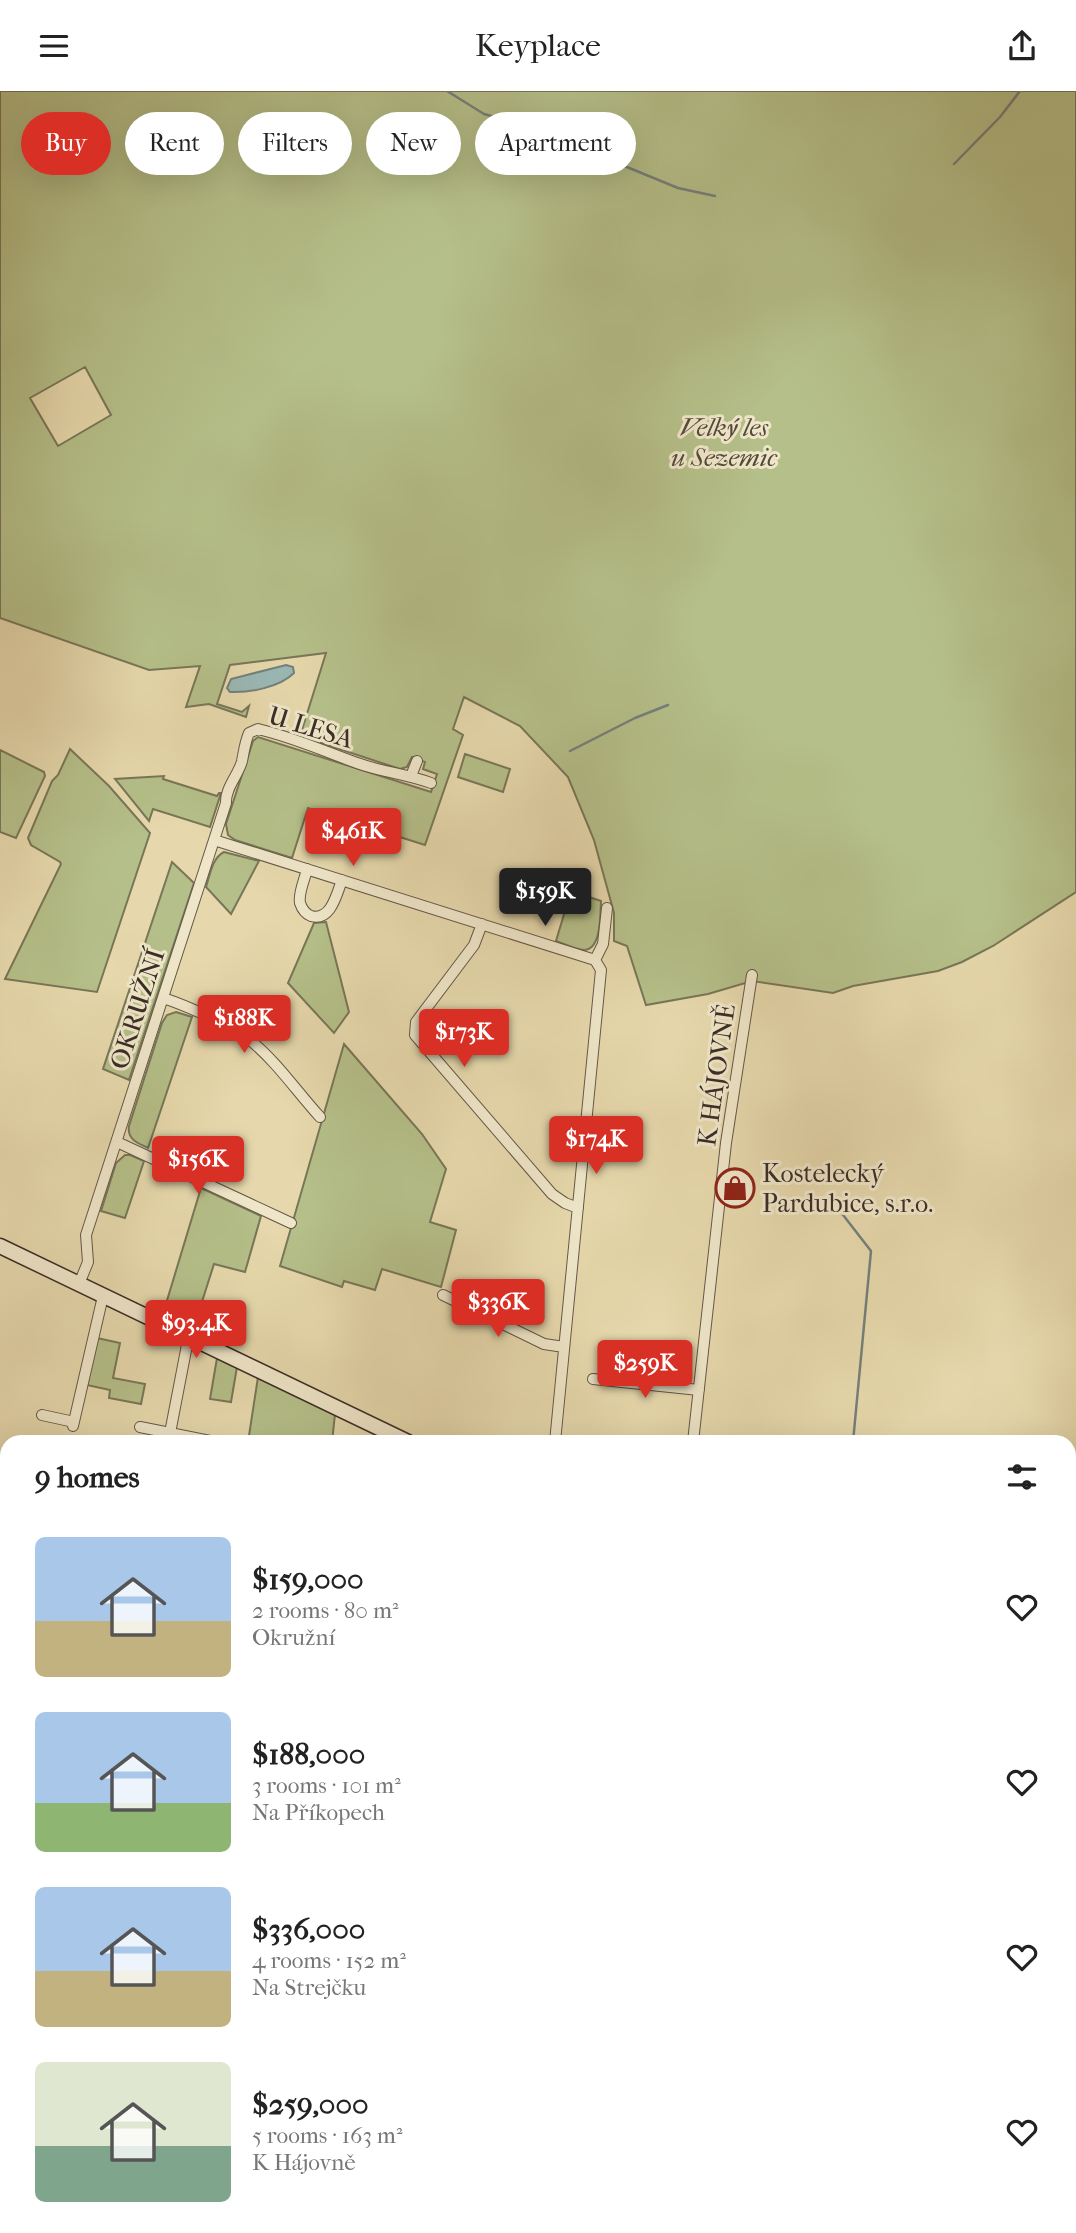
<!DOCTYPE html>
<meta charset="utf-8">
<style>
:root{--surface:#fff;--page:#f2f2f2;--text:#222;--muted:#767676;--accent:#d93025}
body{margin:0;font-family:"IM FELL French Canon",serif;background:var(--page);color:var(--text);height:100vh;display:flex;flex-direction:column;font-size:26px;white-space:nowrap}
*{box-sizing:border-box;margin:0}
p{font-size:23px;color:var(--muted)}
.icon{flex:none;width:38px;height:38px;fill:none;stroke:currentColor;stroke-width:2;stroke-linecap:round;stroke-linejoin:round}
.map{position:relative;flex:1;overflow:hidden}
.sheet{position:absolute;left:0px;top:1344px;width:1076px;height:798px;display:flex;flex-direction:column;background:var(--surface);border-radius:21px 21px 0 0;box-shadow:0 7px 28px #0002}
.sheet>*{flex:none}
.guide{position:absolute;left:21px;top:21px;width:700px;height:63px;display:flex;gap:14px}
.price{position:absolute;translate:-50% -60px;padding:0 16px;border-radius:7px;background:var(--accent);color:#fff;font-size:23px;line-height:46px;filter:drop-shadow(0 2px 4px #0008)}
.price::after{content:'';position:absolute;left:50%;top:42px;width:21px;height:16px;margin-left:-10px;background:inherit;clip-path:polygon(0 0,100% 0,50% 100%)}
.price.on{background:#222;color:#fff}
ul{padding:0;list-style:none}
li{display:flex;align-items:center;gap:21px;height:175px;padding:0 35px}
li span{display:grid;place-items:center;flex:none;width:196px;height:140px;border-radius:10px;color:#555}
li>.icon{margin-inline-start:auto}
span .icon{width:84px;height:84px;fill:#fffc;stroke-width:1}
li b{font-size:30px}
h2{display:flex;justify-content:space-between;align-items:center;height:84px;padding:0 35px;font-size:30px}
.tag{padding:0 24px;border-radius:32px;background:var(--surface);box-shadow:0 7px 28px #0002;font-size:24px;line-height:63px}
.tag.on{background:var(--accent);color:#fff}
header{display:flex;justify-content:space-between;align-items:center;height:91px;padding:0 35px;background:var(--surface);font-size:32px;font-weight:600}
.map>svg:first-child{display:block}
.green{fill:#b5bf89;stroke:#787658;stroke-width:2;fill-rule:evenodd}
.water{fill:#9ab8b4;stroke:#74807c;stroke-width:2}
.lines{fill:none;stroke-linecap:round;stroke-linejoin:round}
.stream{stroke:#74807c;stroke-width:2.5}
.street-casing{stroke:#655848;stroke-width:12}
.secondary-casing{stroke:#3a2d27;stroke-width:17}
.street{stroke:#efe6c9;stroke-width:10}
.secondary{stroke:#efe6c9;stroke-width:14}
.labels{text-anchor:middle;stroke-width:6;stroke-linejoin:round;paint-order:stroke}
.park-label{font-size:26px;font-style:italic;fill:#534a3b;stroke:#efe6c9}
.street-label{font-size:26px;fill:#3a2d27;stroke:#efe6c9}
.poi-label{font-size:26px;fill:#3a2d27;stroke:#efe6c9;text-anchor:start}
</style>
<header><svg class="icon" aria-label="menu" viewBox="0 0 24 24"><path d="M4 6h16M4 12h16M4 18h16"/></svg>Keyplace<svg class="icon" aria-label="share" viewBox="0 0 24 24"><path d="M12 15V3M7 8l5-5 5 5M5 13v7h14v-7"/></svg></header>
<div class="map">
<svg width="1076" height="2142" viewBox="0 0 1076 2142">
<rect width="100%" height="100%" fill="#e6d8ac"/>
<filter id="stains"><feTurbulence type="fractalNoise" baseFrequency=".00286" numOctaves="4"/><feColorMatrix values="0 0 0 0 .2 0 0 0 0 .09 0 0 0 0 .02 0 0 0 .5 -.17"/></filter>
<radialGradient id="worn" r=".72"><stop offset=".6" stop-color="#630" stop-opacity="0"/><stop offset="1" stop-color="#630" stop-opacity=".3"/></radialGradient>
<path class="green" d="M0 0H1076V801L993 855 962 871 938 880 853 895 833 902 752 890 708 903 646 914 627 855 614 850V822L594 749 568 686 520 635 464 606 453 638 463 644 425 754 308 717 292 767 235 749 228 744 226 733 253 650 258 646 431 701 437 683 423 678 425 671 412 666 407 676 400 678 300 645 326 562 230 574 217 613 242 621 249 615 246 626 209 613 186 616 200 575 149 579 0 527ZM85 276 111 324 58 355 30 307Z
M70 658 109 695 150 742 97 901 5 888 61 773 60 771 31 754 28 747 52 690 58 684Z
M0 659 44 681 45 685 16 747 0 741Z
M465 663 510 678 503 701 458 686Z
M164 685 163 688 217 705 219 702H221L210 736 153 718 149 730 115 688Z
M224 761 259 770 231 823 206 796C210 784 212 767 224 761Z
M172 771 194 792 129 989 103 978Z
M571 800 601 810C600 823 602 860 583 859 575 858 564 853 556 850Z
M326 831 349 921 334 942 288 892 314 832Z
M176 921 192 926 148 1057C138 1052 127 1049 129 1035L162 932 167 924Z
M344 953 422 1043 446 1078 430 1131 456 1139 441 1196 382 1178 375 1199 344 1190 342 1196 280 1175Z
M125 1064H130L144 1070 125 1127 101 1120 116 1072Z
M201 1097 261 1125 245 1181 214 1173 193 1239 162 1226Z
M97 1247 120 1252 113 1287 145 1293 141 1313 109 1307 110 1299 87 1294Z
M217 1267 237 1276 231 1311 210 1308Z
M258 1286 335 1323 332 1351H248Z
M7 1731V1781L0 1791V1800V1732Z
M1069 2029 1076 2032V2142H428L431 2135H1069Z
M0 2095H7V2135H118V2142H0Z
M293 2136 290 2142H164Z"/>
<path class="water" d="M286 574 293 576 294 582C280 596 250 602 230 601L227 597 231 588Z"/>
<g class="lines">
<path class="stream" d="M447 0 484 23 520 33
M527 35 678 97 715 105
M954 73 1000 26 1020 0
M570 660 635 627 668 614
M840 1120 871 1160 853 1351
M0 1376 7 1377
M1069 1456 1076 1457
M427 2142 429 2135"/>
<g class="street-casing">
<path id="street" d="M411 685 417 670
M214 749 595 869
M307 778C305 788 298 802 300 812 302 818 306 823 311 825 331 831 337 802 342 789
M482 833 474 854 416 931 415 944 552 1103 565 1112 578 1117
M163 907C185 914 233 935 251 950 276 970 298 1002 320 1026
M117 1051 291 1132
M79 1193 88 1171 86 1144 226 712C225 697 239 683 242 670 244 660 245 651 249 642L258 638C292 646 324 660 357 672 382 681 407 683 431 692
M443 1204 544 1253 564 1256
M593 1288 699 1299
M42 1324 74 1331
M73 1335 103 1205
M140 1336 215 1351
M170 1342 187 1254 190 1247
M555 1351 601 879 595 869 603 853 607 817
M693 1351 726 1052 752 884
M0 1814 7 1820
M0 2084H7
M142 2139 205 2135
M121 2142V2135"/>
</g>
<g class="secondary-casing">
<path id="secondary" d="M0 1155 408 1351"/>
</g>
<use href="#street" class="street"/>
<use href="#secondary" class="secondary"/>
</g>
<defs>
<g id="shop-ring" transform="scale(2.0125)"><circle r="9.5" fill="#efe6c9" stroke="#8f2418" stroke-width="1.5"/><path d="M-5-2.5h2.3a2.7 3.5 0 0 1 5.4 0H5L5.5 6h-11ZM-1.5-2.5h3a1.5 2.3 0 0 0-3 0Z" fill="#8f2418"/></g>
</defs>
<g fill-rule="evenodd">
<use href="#shop-ring" x="735" y="1097"/>
</g>
<g class="labels">
<g class="park-label">
<text x="724" y="345">Velký les<tspan x="724" dy="30">u Sezemic</tspan></text>
</g>
<g class="street-label">
<text transform="translate(311 636) rotate(17)" y="9">U LESA</text>
<text transform="translate(137 918) rotate(-72)" y="9">OKRUŽNÍ</text>
<text transform="translate(716 984) rotate(-82)" y="9">K HÁJOVNĚ</text>
</g>
<g class="poi-label">
<text x="762" y="1091">Kostelecký<tspan x="762" dy="30">Pardubice, s.r.o.</tspan></text>
</g>
</g>
<rect width="100%" height="100%" filter="url(#stains)"/>
<rect width="100%" height="100%" fill="url(#worn)"/>
</svg>
<b class="price" style="left:353px;top:777px">$461K</b>
<b class="price on" style="left:545px;top:837px">$159K</b>
<b class="price" style="left:244px;top:964px">$188K</b>
<b class="price" style="left:464px;top:978px">$173K</b>
<b class="price" style="left:596px;top:1085px">$174K</b>
<b class="price" style="left:198px;top:1105px">$156K</b>
<b class="price" style="left:498px;top:1248px">$336K</b>
<b class="price" style="left:196px;top:1269px">$93.4K</b>
<b class="price" style="left:645px;top:1309px">$259K</b>
<div class="guide">
<a class="tag on">Buy</a>
<a class="tag">Rent</a>
<a class="tag">Filters</a>
<a class="tag">New</a>
<a class="tag">Apartment</a>
</div>
<section class="sheet">
<h2>9 homes<svg class="icon" aria-label="filters" viewBox="0 0 24 24"><path d="M4 7h16M4 17h16"/><circle cx="9" cy="7" r="2"/><circle cx="15" cy="17" r="2"/></svg></h2>
<ul>
<li><span style="background:linear-gradient(#a9c7e8 60%,#c2b280 0)"><svg class="icon" aria-label="home" viewBox="0 0 24 24"><path d="M3 11l9-7 9 7M6 9v11h12V9"/></svg></span><div><b>$159,000</b><p>2 rooms · 80 m²</p><p>Okružní</p></div><svg class="icon" aria-label="heart" viewBox="0 0 24 24"><path d="M12 20l-8-8c-3-5 5-10 8-4 3-6 11-1 8 4z"/></svg></li>
<li><span style="background:linear-gradient(#a9c7e8 65%,#8fb573 0)"><svg class="icon" aria-label="home" viewBox="0 0 24 24"><path d="M3 11l9-7 9 7M6 9v11h12V9"/></svg></span><div><b>$188,000</b><p>3 rooms · 101 m²</p><p>Na Příkopech</p></div><svg class="icon" aria-label="heart" viewBox="0 0 24 24"><path d="M12 20l-8-8c-3-5 5-10 8-4 3-6 11-1 8 4z"/></svg></li>
<li><span style="background:linear-gradient(#a9c7e8 60%,#c2b280 0)"><svg class="icon" aria-label="home" viewBox="0 0 24 24"><path d="M3 11l9-7 9 7M6 9v11h12V9"/></svg></span><div><b>$336,000</b><p>4 rooms · 152 m²</p><p>Na Strejčku</p></div><svg class="icon" aria-label="heart" viewBox="0 0 24 24"><path d="M12 20l-8-8c-3-5 5-10 8-4 3-6 11-1 8 4z"/></svg></li>
<li><span style="background:linear-gradient(#dfe7d0 60%,#7fa58c 0)"><svg class="icon" aria-label="home" viewBox="0 0 24 24"><path d="M3 11l9-7 9 7M6 9v11h12V9"/></svg></span><div><b>$259,000</b><p>5 rooms · 163 m²</p><p>K Hájovně</p></div><svg class="icon" aria-label="heart" viewBox="0 0 24 24"><path d="M12 20l-8-8c-3-5 5-10 8-4 3-6 11-1 8 4z"/></svg></li>
</ul>
</section>
</div>
